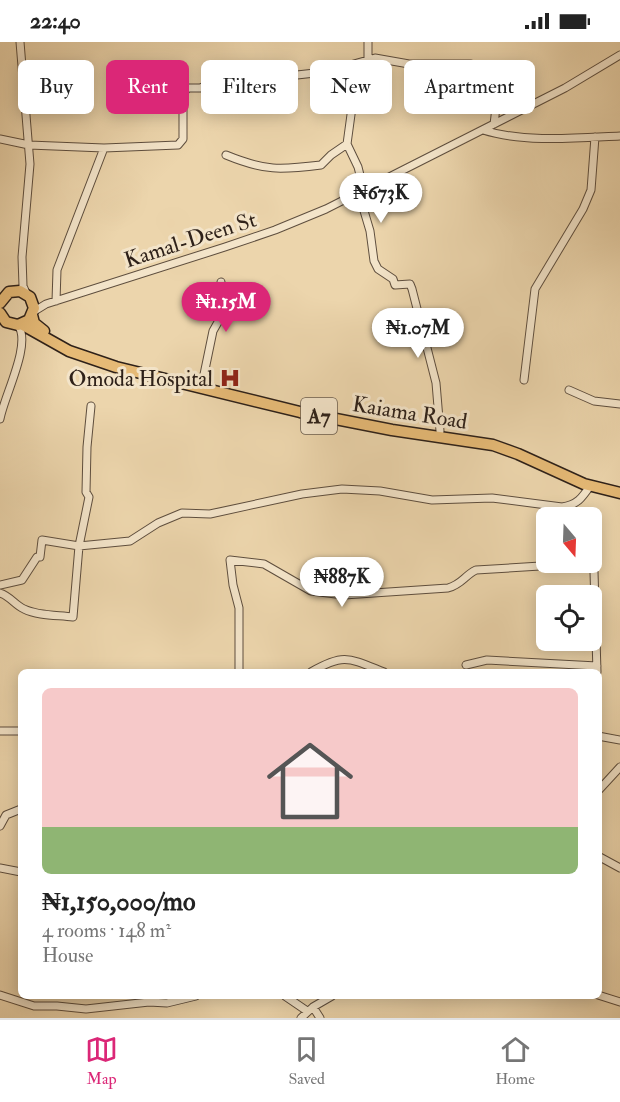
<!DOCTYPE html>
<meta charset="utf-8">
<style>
:root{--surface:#fff;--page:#f6f6f6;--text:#222;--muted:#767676;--line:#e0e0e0;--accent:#db2777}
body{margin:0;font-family:"IM FELL Double Pica",serif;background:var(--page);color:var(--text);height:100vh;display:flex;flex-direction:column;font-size:22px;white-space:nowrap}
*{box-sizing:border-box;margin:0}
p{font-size:20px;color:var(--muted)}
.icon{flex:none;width:33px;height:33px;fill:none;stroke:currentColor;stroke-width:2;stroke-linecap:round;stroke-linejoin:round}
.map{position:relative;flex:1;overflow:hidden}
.panel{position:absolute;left:18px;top:627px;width:584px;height:330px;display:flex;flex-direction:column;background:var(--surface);border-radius:9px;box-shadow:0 3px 15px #0003}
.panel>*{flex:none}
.top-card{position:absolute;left:18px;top:18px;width:585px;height:54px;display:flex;gap:12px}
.needle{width:39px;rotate:161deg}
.controls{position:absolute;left:536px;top:465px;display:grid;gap:12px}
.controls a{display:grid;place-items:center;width:66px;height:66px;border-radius:9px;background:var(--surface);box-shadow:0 3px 15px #0003;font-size:30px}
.price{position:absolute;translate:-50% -51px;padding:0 14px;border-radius:21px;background:#fff;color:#222;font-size:20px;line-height:39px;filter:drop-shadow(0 2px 3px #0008)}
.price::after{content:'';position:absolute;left:50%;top:36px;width:18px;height:14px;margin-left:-9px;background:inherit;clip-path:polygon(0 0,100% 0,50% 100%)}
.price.selected{background:var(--accent);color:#fff}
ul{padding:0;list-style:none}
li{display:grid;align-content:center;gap:12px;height:318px;padding:0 24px}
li+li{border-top:2px solid var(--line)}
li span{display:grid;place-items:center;height:186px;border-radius:9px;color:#555}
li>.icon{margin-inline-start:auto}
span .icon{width:108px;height:108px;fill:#fffc;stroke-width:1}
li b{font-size:26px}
.chip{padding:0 21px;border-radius:9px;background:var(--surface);box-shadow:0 3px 15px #0003;font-size:21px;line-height:54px}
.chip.selected{background:var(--accent);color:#fff}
.status{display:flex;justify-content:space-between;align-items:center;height:42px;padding:0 30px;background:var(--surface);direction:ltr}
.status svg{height:16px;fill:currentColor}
.menu{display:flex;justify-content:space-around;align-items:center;height:84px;border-top:2px solid var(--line);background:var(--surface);font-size:16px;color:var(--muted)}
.menu a{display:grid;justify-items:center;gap:3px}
.menu .selected{color:var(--accent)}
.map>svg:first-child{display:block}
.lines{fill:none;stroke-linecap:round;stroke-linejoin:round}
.minor-casing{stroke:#5e4e3e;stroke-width:9}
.highway-casing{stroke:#2e2119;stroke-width:13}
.minor{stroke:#f3e4c9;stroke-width:7}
.highway{stroke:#e6ba76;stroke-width:10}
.labels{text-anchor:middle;stroke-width:6;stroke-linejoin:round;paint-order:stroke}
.shield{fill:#f3e4c9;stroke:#695c4e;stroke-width:1.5}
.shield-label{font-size:21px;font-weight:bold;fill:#2e2119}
.street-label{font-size:22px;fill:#2e2119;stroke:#f3e4c9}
.poi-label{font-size:22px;fill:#2e2119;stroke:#f3e4c9;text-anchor:end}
</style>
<div class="status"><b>22:40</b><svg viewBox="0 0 49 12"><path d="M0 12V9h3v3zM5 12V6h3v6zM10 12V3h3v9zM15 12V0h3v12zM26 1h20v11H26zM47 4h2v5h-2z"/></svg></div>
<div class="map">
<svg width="620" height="976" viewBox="0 0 620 976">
<rect width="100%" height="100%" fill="#ecd5ac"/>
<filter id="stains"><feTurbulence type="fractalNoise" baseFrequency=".00333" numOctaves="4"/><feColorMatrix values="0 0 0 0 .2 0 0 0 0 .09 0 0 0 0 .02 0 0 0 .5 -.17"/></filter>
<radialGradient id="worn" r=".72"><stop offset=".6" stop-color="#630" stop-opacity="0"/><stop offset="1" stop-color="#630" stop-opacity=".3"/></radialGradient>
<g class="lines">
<g class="minor-casing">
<path id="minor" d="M20 0 30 122 22 215 23 244 26 251
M368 0V17
M483 88C524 101 577 96 620 94
M0 97 29 103 104 106 178 103 183 97V51L188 46H200L211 42 237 30 288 34 315 31 329 29 375 16 409 22H471L477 26 480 37C498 47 497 62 494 82
M347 102 358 125 364 149
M226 113C265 129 280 128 321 123L331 113 347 102 358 21
M359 152 370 189 374 219 378 227 393 237 395 243 410 242 412 247 436 341 440 389
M56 259 57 228 104 106
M33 270 46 262 225 205 275 188 326 167 565 46 620 13
M524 338 535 247 583 167 591 148 595 95
M202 342 213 289 222 273 221 240
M569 348 594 359 620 362
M0 377C4 354 32 302 18 283
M0 543 22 538 37 515H40L42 498 79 504 130 499 158 481 182 471 210 472 302 452 342 447 380 449 432 458 492 456 562 465C577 463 582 456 590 444
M0 551C10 554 15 563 24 567 38 574 58 573 73 575L79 504 89 455 86 450 87 405 91 364
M466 623 487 618 597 624
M239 630V566L233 543 230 518 264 522 311 549 344 553 448 546C462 542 464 534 476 528L589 521 593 523 594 530 597 630
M311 630C344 611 349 616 384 630
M0 689H21
M598 694 620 698
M598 749 620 725
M0 784 6 773 21 767
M598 814 620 826
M0 826 21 830
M0 953 34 964H57L86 967 149 960 167 961 196 954
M598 953 620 960
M285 954 307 969
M313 965 320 976
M301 976 313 965 332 954"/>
</g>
<g class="highway-casing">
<path id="highway" d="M0 261 9 250 20 249 30 255 34 266 29 278 18 283 6 280 0 271
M32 273 34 281 44 289
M21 282 69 309 116 325 300 370 392 388 493 403 518 412 584 442 620 451"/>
</g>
<use href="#minor" class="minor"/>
<use href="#highway" class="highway"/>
</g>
<defs>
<g id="hospital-bare" transform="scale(1.62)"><path d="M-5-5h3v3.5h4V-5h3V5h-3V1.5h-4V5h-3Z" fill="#8f2418" stroke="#f3e4c9" stroke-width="2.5" paint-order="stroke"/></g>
</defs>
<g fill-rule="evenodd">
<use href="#hospital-bare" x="230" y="336"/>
</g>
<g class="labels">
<rect class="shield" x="301" y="356" width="36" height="36" rx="4.5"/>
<g class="shield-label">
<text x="319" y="381">A7</text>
</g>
<g class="street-label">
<text transform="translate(190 197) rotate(-18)" y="8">Kamal-Deen St</text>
<text transform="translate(410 370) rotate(9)" y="8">Kaiama Road</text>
</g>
<g class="poi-label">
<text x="213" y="344">Omoda Hospital</text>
</g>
</g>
<rect width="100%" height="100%" filter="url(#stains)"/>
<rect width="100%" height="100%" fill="url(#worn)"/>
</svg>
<div class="controls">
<a><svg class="needle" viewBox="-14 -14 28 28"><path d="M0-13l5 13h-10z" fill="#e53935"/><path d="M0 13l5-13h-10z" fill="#767676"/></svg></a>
<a><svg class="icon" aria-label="locate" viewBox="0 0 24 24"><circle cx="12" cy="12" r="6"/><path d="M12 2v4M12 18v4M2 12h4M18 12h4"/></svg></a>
</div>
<b class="price" style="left:381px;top:182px">₦673K</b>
<b class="price selected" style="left:226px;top:291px">₦1.15M</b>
<b class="price" style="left:418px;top:317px">₦1.07M</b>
<b class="price" style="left:342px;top:566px">₦887K</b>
<div class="top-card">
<a class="chip">Buy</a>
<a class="chip selected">Rent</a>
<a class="chip">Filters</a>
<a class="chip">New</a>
<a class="chip">Apartment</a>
</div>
<section class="panel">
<ul>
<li><span style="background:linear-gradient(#f6c9c9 75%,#8fb573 0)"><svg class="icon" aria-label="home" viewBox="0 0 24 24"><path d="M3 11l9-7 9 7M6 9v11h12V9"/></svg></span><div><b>₦1,150,000/mo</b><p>4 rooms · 148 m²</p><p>House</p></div></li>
</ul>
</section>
</div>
<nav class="menu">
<a class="selected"><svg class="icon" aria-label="map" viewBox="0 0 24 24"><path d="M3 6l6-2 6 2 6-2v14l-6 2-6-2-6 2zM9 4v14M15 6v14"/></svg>Map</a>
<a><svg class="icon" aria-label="saved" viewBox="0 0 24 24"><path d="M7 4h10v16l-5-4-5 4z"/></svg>Saved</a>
<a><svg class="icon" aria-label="home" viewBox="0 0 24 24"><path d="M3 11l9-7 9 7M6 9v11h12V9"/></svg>Home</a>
</nav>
